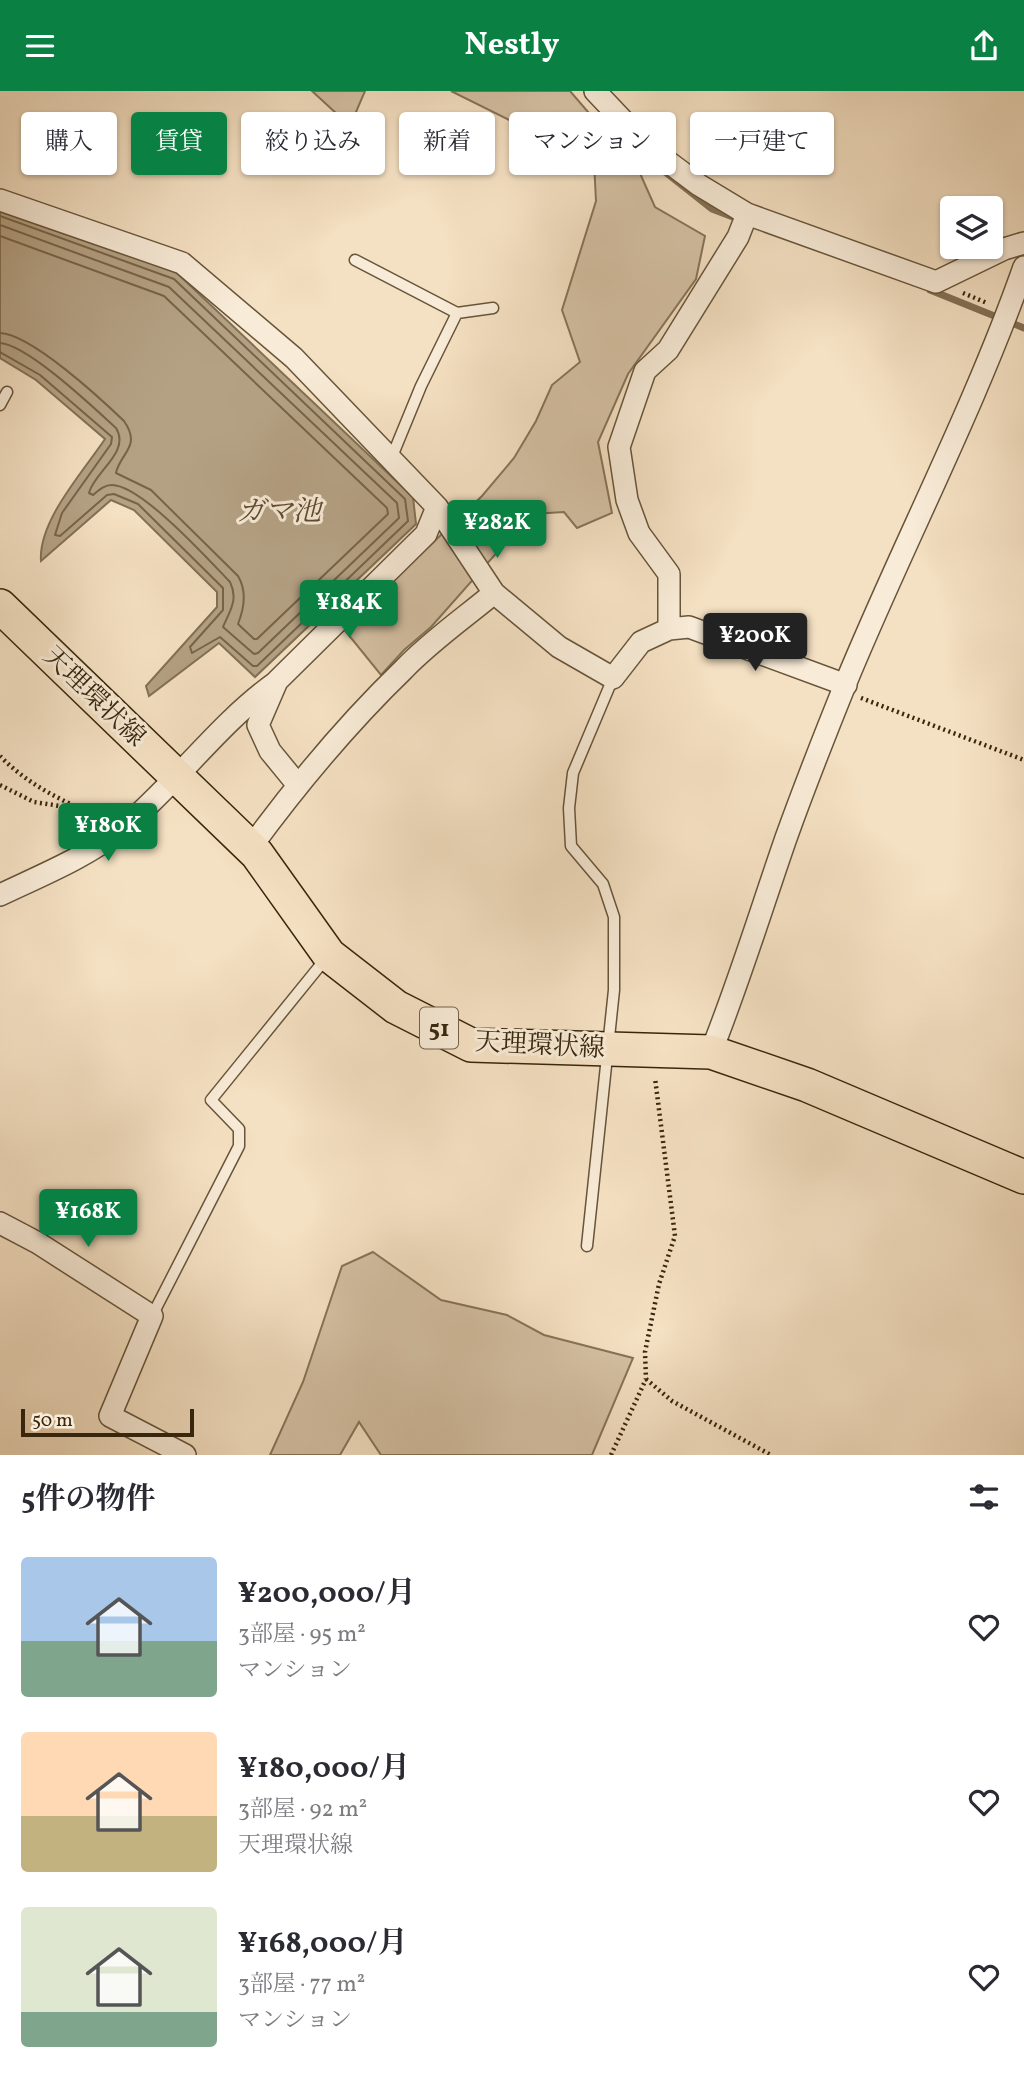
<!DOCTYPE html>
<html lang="ja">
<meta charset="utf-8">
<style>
:root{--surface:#fff;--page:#f2f2f3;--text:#2b2b33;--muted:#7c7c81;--accent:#0b8043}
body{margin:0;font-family:Vollkorn,"Noto Serif JP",serif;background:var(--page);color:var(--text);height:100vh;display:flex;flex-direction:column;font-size:26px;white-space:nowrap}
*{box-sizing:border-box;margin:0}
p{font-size:23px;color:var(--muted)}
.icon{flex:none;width:38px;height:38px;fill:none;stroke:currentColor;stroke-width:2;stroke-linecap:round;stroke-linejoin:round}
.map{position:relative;height:1364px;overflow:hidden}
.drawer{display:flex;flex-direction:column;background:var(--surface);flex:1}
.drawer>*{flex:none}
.banner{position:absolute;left:21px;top:21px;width:984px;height:63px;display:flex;gap:14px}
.fabs{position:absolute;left:940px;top:105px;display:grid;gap:14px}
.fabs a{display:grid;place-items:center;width:63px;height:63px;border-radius:7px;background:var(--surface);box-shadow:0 2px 5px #0004;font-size:35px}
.scale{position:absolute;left:21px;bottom:18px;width:173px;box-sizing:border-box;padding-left:7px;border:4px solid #38260d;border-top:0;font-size:19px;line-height:24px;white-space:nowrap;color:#38260d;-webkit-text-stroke:5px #f8ebd7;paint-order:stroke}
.price{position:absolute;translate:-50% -60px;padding:0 16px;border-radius:7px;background:var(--accent);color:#fff;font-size:23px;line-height:46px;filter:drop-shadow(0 2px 4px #0008)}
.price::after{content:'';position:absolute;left:50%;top:42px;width:21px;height:16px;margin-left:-10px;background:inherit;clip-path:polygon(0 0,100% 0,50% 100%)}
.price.current{background:#222;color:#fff}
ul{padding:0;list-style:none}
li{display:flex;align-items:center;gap:21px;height:175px;padding:0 21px}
li span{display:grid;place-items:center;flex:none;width:196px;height:140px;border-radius:7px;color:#555}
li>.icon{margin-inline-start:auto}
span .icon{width:84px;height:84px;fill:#fffc;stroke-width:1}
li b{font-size:30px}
h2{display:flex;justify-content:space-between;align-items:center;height:84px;padding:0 21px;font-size:30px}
.pill{padding:0 24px;border-radius:7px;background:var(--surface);box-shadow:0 2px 5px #0004;font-size:24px;line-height:63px}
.pill.current{background:var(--accent);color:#fff}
header{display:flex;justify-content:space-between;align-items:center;height:91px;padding:0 21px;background:var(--accent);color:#fff;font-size:32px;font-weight:700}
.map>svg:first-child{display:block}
.green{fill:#d4c0a3;stroke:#867358;stroke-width:2}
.water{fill:#b4a184;stroke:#827054;stroke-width:2}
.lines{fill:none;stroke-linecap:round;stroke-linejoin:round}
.shore{stroke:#766448;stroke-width:2}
.stream{stroke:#827054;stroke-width:7}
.service-casing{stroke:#67543a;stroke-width:13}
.minor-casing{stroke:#67543a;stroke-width:24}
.primary-casing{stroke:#38260d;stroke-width:36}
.path{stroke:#38260d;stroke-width:4.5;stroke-dasharray:2 3.5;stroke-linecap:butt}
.service{stroke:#f8ebd7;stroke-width:10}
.minor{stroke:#f8ebd7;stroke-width:21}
.primary{stroke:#f4e0c2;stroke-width:33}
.labels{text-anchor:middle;stroke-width:6;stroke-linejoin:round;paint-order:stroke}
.shield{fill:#f8ebd7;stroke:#72614a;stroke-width:2}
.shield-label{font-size:24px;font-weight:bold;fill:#38260d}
.street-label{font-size:26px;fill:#38260d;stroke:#f8ebd7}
.water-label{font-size:28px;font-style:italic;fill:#5d4b31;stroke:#f8ebd7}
</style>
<header><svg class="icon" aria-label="menu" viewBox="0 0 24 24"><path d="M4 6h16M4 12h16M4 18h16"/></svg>Nestly<svg class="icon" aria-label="share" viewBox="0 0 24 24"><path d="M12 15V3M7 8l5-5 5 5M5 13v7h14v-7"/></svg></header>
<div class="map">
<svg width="1024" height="1364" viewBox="0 0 1024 1364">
<rect width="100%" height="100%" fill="#f4e0c2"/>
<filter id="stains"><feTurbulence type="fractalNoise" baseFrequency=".00286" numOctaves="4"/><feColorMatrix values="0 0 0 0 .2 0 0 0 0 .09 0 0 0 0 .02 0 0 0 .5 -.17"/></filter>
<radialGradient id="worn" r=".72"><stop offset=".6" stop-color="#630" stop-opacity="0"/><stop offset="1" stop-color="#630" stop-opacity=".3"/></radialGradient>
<path class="green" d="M312 0H365L350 35Z
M451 0H570L639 80 655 116 705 145 696 188 628 283 598 351 612 422 577 437 564 421 531 423 431 536 404 559 381 584 343 537 482 405 514 367 536 330 552 294 580 271 562 219 596 110 594 71Z
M373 1161 441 1209 507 1224 544 1244 633 1267 592 1364H381L359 1331 340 1364H270L303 1291 342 1175Z"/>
<path class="water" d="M0 117 177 182 413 406 416 433 255 586 219 552 149 605 146 595 217 516V501L134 419 111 409 41 470C38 430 83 381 105 348L36 289 0 267Z"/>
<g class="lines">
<path class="shore" d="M0 125 174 188 405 408 408 430 257 575H253L220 546 192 562 190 556 223 519V497L138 413 114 403 107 404 60 445 55 444 62 422 111 353 112 346 40 284 0 261
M0 134 169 196 397 412 399 427 258 562 254 563 223 536C229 521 239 509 230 491 208 468 141 394 112 394 104 394 99 399 93 404L89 402C94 381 131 361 116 337 94 317 28 254 0 252
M0 145 164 205 387 417 388 423 257 548H254L238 533C244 518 247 500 238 485L151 399 116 382C120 362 142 356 124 330 101 308 31 243 0 242"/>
<path class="stream" d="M655 73 712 118 738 128
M930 199 1024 237"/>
<g class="service-casing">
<path id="service" d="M355 169 457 222 493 217
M0 314 7 301
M391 368 421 295 457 222
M587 1155 614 899V826L603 793 571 755 569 717 573 682 613 587
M152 1225 239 1055V1038L211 1009 327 866"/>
</g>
<g class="minor-casing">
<path id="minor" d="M595 0 647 55 699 94 747 123 936 191 1004 158 1024 152
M0 109 182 172 294 267 437 416 494 502 559 556 613 587 641 551 669 538V483L639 442 627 409 619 356 645 280 668 259 738 146 747 123
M669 538 689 536 846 594
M297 693 270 660 258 634 277 590 426 443 437 416
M251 756C298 692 347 633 404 578 431 550 464 527 494 502
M0 804C42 784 87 766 123 737 177 692 218 633 275 592
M711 961C739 891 761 819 786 747 805 694 826 641 847 589 904 451 974 318 1024 176
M0 1132 38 1152 152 1225 110 1325 185 1364"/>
</g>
<g class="primary-casing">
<path id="primary" d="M0 515 257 763 329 864 396 916 471 954 711 961 807 994 1024 1086"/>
</g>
<path class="path" d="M963 202 987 212
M861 607 1024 669
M0 665C29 695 65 711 103 728
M0 694 34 711 73 717
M646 1288 672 1310 771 1364
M611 1364 646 1288 645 1261 659 1193 675 1145 655 987"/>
<use href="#service" class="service"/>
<use href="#minor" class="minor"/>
<use href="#primary" class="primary"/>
</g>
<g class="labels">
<rect class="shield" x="420" y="916.5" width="38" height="41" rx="5"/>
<g class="shield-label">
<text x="439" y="945">51</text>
</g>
<g class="street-label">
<text transform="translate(95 605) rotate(44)" y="9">天理環状線</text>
<text transform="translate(540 953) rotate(3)" y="9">天理環状線</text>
</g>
<g class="water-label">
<text x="279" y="429">ガマ池</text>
</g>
</g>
<rect width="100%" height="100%" filter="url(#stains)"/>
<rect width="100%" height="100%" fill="url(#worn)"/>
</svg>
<div class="fabs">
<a><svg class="icon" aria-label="layers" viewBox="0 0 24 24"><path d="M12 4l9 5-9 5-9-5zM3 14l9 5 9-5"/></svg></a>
</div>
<div class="scale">50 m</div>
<b class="price" style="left:497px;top:469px">¥282K</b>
<b class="price" style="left:349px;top:549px">¥184K</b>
<b class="price current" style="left:755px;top:582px">¥200K</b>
<b class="price" style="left:108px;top:772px">¥180K</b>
<b class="price" style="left:88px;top:1158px">¥168K</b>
<div class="banner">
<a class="pill">購入</a>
<a class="pill current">賃貸</a>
<a class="pill">絞り込み</a>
<a class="pill">新着</a>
<a class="pill">マンション</a>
<a class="pill">一戸建て</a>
</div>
</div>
<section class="drawer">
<h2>5件の物件<svg class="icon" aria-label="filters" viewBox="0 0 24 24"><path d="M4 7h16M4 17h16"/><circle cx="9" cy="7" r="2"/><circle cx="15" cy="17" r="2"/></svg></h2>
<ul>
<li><span style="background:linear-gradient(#a9c7e8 60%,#7fa58c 0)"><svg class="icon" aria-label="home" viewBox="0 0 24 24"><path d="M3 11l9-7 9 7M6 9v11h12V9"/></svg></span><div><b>¥200,000/月</b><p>3部屋 · 95 m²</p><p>マンション</p></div><svg class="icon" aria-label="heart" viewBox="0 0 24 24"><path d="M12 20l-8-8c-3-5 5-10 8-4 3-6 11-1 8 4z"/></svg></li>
<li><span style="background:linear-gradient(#ffd9b3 60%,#c2b280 0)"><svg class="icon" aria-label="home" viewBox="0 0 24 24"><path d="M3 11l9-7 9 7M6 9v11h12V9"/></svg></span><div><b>¥180,000/月</b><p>3部屋 · 92 m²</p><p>天理環状線</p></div><svg class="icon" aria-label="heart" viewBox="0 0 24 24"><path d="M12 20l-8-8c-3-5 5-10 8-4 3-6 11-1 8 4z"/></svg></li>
<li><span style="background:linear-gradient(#dfe7d0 75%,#7fa58c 0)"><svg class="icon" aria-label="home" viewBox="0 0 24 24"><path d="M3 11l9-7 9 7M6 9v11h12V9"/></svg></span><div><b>¥168,000/月</b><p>3部屋 · 77 m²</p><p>マンション</p></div><svg class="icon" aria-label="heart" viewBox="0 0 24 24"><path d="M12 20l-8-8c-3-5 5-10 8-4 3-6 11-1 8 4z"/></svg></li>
</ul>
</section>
